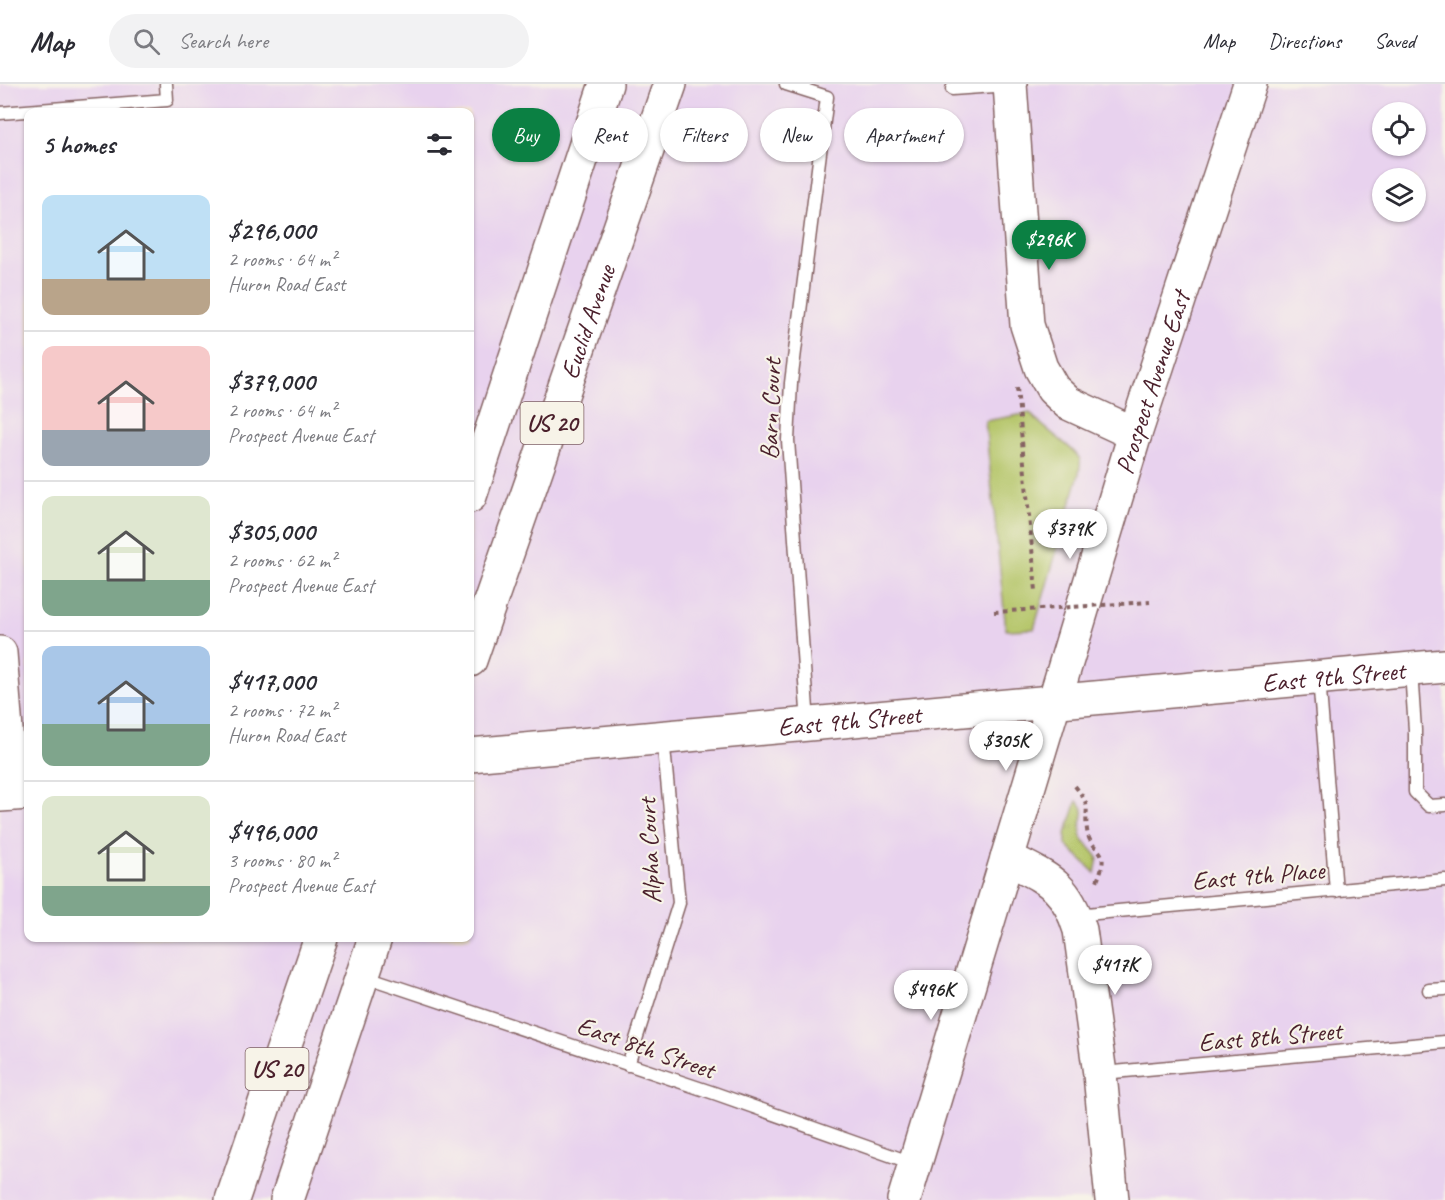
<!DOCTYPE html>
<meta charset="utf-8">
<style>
:root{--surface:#fff;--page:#f2f2f3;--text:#2b2b33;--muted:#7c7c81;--line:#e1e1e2;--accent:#0b8043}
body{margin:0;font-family:Caveat,sans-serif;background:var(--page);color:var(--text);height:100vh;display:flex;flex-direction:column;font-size:22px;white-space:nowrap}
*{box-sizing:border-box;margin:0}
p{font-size:20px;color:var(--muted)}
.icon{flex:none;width:33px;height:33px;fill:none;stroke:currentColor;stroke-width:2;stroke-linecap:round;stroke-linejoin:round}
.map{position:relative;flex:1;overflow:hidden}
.drawer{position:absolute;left:24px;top:24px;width:450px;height:834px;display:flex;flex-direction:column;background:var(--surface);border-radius:12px;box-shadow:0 2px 4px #0004}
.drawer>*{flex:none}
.top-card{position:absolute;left:492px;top:24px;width:570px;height:54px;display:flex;gap:12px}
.tools{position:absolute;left:1372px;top:18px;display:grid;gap:12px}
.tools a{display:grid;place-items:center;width:54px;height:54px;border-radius:50%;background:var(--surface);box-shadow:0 2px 4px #0004;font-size:30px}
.price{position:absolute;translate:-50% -51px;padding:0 14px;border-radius:21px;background:#fff;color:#222;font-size:20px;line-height:39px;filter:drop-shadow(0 2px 3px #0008)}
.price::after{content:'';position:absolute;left:50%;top:36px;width:18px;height:14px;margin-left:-9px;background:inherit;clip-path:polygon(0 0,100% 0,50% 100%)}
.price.current{background:var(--accent);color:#fff}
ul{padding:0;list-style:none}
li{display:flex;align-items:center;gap:18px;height:150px;padding:0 18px}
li+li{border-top:2px solid var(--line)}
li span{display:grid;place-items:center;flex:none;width:168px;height:120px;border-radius:12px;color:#555}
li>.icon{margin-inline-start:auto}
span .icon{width:72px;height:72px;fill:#fffc;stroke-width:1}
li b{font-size:26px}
h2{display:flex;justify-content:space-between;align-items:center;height:72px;padding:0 18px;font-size:26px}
.pill{padding:0 21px;border-radius:27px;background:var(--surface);box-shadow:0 2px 4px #0004;font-size:21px;line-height:54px}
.pill.current{background:var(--accent);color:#fff}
header{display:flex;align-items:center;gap:36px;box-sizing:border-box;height:84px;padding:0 30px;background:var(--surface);border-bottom:2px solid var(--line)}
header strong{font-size:28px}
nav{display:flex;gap:33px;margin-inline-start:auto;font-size:21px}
.search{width:420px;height:54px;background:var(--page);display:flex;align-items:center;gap:15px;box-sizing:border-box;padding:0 21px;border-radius:33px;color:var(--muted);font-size:22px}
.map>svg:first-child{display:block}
.built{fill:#e8d2ee;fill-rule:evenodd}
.grass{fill:url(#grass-tufts);stroke:#7f724a;stroke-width:1.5}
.park{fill:#b4c568;stroke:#7f724a;stroke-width:1.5}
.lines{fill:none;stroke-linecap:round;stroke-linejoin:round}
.lane-casing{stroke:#866464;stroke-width:15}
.secondary-casing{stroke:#866464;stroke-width:36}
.primary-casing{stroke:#866464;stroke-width:36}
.path{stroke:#866464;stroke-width:4;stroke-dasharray:4.5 4.5;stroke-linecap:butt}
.lane{stroke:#fff;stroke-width:12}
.secondary{stroke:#fff;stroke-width:33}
.primary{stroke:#fff;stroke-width:33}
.path-bridge{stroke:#866464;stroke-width:4;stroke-dasharray:4.5 4.5;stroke-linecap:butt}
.labels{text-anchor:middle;stroke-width:4.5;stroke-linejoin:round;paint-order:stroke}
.shield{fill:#f7f3e8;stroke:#7e5f64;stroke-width:1.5}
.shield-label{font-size:24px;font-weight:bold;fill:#4a1f2b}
.street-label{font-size:26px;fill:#4a1f2b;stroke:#f7f3e8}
</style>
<header>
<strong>Map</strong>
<div class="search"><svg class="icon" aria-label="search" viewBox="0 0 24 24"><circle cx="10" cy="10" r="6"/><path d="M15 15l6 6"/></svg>Search here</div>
<nav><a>Map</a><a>Directions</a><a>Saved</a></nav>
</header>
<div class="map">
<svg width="1445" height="1116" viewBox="0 0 1445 1116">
<defs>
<pattern id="grass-tufts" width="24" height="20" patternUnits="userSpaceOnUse" patternTransform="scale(1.5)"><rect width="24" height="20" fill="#b4c568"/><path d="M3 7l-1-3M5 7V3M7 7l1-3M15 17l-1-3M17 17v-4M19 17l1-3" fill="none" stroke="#9ca95a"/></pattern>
</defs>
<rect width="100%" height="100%" fill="#f7f3e8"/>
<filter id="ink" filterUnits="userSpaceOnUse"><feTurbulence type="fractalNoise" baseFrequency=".0167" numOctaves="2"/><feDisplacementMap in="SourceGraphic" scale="12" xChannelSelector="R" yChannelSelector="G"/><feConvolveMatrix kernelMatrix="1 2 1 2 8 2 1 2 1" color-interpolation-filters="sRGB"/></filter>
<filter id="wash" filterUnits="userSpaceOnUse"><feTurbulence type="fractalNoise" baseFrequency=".008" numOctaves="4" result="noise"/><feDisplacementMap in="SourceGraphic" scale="24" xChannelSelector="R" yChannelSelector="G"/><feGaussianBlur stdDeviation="1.35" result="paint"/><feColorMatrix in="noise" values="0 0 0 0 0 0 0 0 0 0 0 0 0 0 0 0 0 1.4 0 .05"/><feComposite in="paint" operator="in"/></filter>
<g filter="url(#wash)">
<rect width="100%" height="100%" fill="#f4e5cd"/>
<path class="built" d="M0 0H1445V1116H0ZM28 28H470V854H28ZM1383 28H1416V62H1383ZM1383 94H1416V128H1383Z"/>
<path class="grass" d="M1077 717C1090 727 1078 737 1081 750 1083 760 1094 765 1098 774L1095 789 1066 761V750Z"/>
<path class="park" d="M1030 329C1040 343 1077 365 1080 376 1081 380 1079 386 1079 390L1034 545 1006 546 985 337Z"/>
</g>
<g filter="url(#ink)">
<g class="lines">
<g class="lane-casing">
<path id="lane" d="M786 0 827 13 791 299 788 356 808 640
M952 5 1009 1
M0 29 167 16 166 0
M1411 587 1415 646V708L1429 722 1445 721
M1319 594 1336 807
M1076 831 1445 796
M364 892 714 1009 915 1080
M1429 906 1445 905
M628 981 679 819 663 654
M1103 989 1445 958"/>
</g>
<g class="secondary-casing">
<g id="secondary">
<path d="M1010 0 1027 241 1041 284 1053 305 1068 319 1135 350"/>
<path d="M0 569 11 710"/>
<path d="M1007 774C1048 795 1066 800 1080 846L1100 990 1112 1116"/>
<path id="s1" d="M904 1116 1135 350 1250 0"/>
</g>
</g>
<g class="primary-casing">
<g id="primary">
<path d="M470 412 606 0"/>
<path id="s2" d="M470 576 670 0"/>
<path id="s3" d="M470 671 1445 582"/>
<path d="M0 711 28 709"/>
<path d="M232 1116 321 854"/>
<path d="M287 1116 375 854"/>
</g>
</g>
<path class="path" d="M1017 304 1036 507
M1075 702C1093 725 1084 722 1087 746 1090 771 1113 760 1097 797"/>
<use href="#lane" class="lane"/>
<use href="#secondary" class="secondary"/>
<use href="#primary" class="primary"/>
<path class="path-bridge" d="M994 528 1150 518"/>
</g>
</g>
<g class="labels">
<g class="shield">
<rect x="520.5" y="318" width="63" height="42" rx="4.5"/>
<rect x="245.5" y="964" width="63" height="42" rx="4.5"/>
</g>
<g class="shield-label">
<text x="552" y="347">US 20</text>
<text x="277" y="993">US 20</text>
</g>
<g class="street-label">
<text dy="9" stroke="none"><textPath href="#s2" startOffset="358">Euclid Avenue</textPath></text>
<text dy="9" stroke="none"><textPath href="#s1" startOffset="854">Prospect Avenue East</textPath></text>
<text transform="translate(770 325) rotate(-88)" y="9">Barn Court</text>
<text dy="9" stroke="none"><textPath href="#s3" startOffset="867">East 9th Street</textPath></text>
<text dy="9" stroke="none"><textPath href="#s3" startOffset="381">East 9th Street</textPath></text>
<text transform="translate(649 767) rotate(-93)" y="9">Alpha Court</text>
<text transform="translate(1258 791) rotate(-5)" y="9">East 9th Place</text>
<text transform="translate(1270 952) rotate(-5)" y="9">East 8th Street</text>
<text transform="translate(646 963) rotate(19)" y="9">East 8th Street</text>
</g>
</g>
</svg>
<div class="tools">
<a><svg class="icon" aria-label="locate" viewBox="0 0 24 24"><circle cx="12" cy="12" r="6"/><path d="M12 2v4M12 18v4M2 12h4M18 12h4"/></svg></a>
<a><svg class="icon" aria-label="layers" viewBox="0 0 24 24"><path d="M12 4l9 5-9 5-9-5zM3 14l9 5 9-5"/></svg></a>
</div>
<b class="price current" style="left:1049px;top:187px">$296K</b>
<b class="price" style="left:1070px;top:476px">$379K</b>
<b class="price" style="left:1006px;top:688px">$305K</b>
<b class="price" style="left:1115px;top:912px">$417K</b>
<b class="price" style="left:931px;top:937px">$496K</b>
<div class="top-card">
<a class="pill current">Buy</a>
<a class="pill">Rent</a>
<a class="pill">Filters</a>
<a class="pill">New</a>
<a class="pill">Apartment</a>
</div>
<section class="drawer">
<h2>5 homes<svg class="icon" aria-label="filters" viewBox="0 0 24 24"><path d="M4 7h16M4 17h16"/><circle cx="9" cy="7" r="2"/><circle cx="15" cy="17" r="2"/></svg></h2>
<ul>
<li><span style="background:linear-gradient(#bfe0f5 70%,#b9a48a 0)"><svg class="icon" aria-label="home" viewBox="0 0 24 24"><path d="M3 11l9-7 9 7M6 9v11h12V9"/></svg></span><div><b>$296,000</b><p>2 rooms · 64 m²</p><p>Huron Road East</p></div></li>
<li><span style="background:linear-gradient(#f6c9c9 70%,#9aa5b1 0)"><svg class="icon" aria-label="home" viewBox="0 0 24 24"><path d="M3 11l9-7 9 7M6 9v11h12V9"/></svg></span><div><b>$379,000</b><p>2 rooms · 64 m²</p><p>Prospect Avenue East</p></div></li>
<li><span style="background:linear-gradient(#dfe7d0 70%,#7fa58c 0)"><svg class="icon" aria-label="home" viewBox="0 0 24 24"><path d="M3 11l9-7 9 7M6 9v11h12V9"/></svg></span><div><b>$305,000</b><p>2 rooms · 62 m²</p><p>Prospect Avenue East</p></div></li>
<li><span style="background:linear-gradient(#a9c7e8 65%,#7fa58c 0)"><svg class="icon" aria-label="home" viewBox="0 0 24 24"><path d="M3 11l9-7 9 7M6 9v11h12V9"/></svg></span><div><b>$417,000</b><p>2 rooms · 72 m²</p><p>Huron Road East</p></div></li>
<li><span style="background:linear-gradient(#dfe7d0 75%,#7fa58c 0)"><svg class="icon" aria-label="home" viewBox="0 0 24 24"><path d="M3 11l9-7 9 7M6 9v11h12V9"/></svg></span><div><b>$496,000</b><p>3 rooms · 80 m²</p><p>Prospect Avenue East</p></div></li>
</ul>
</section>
</div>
